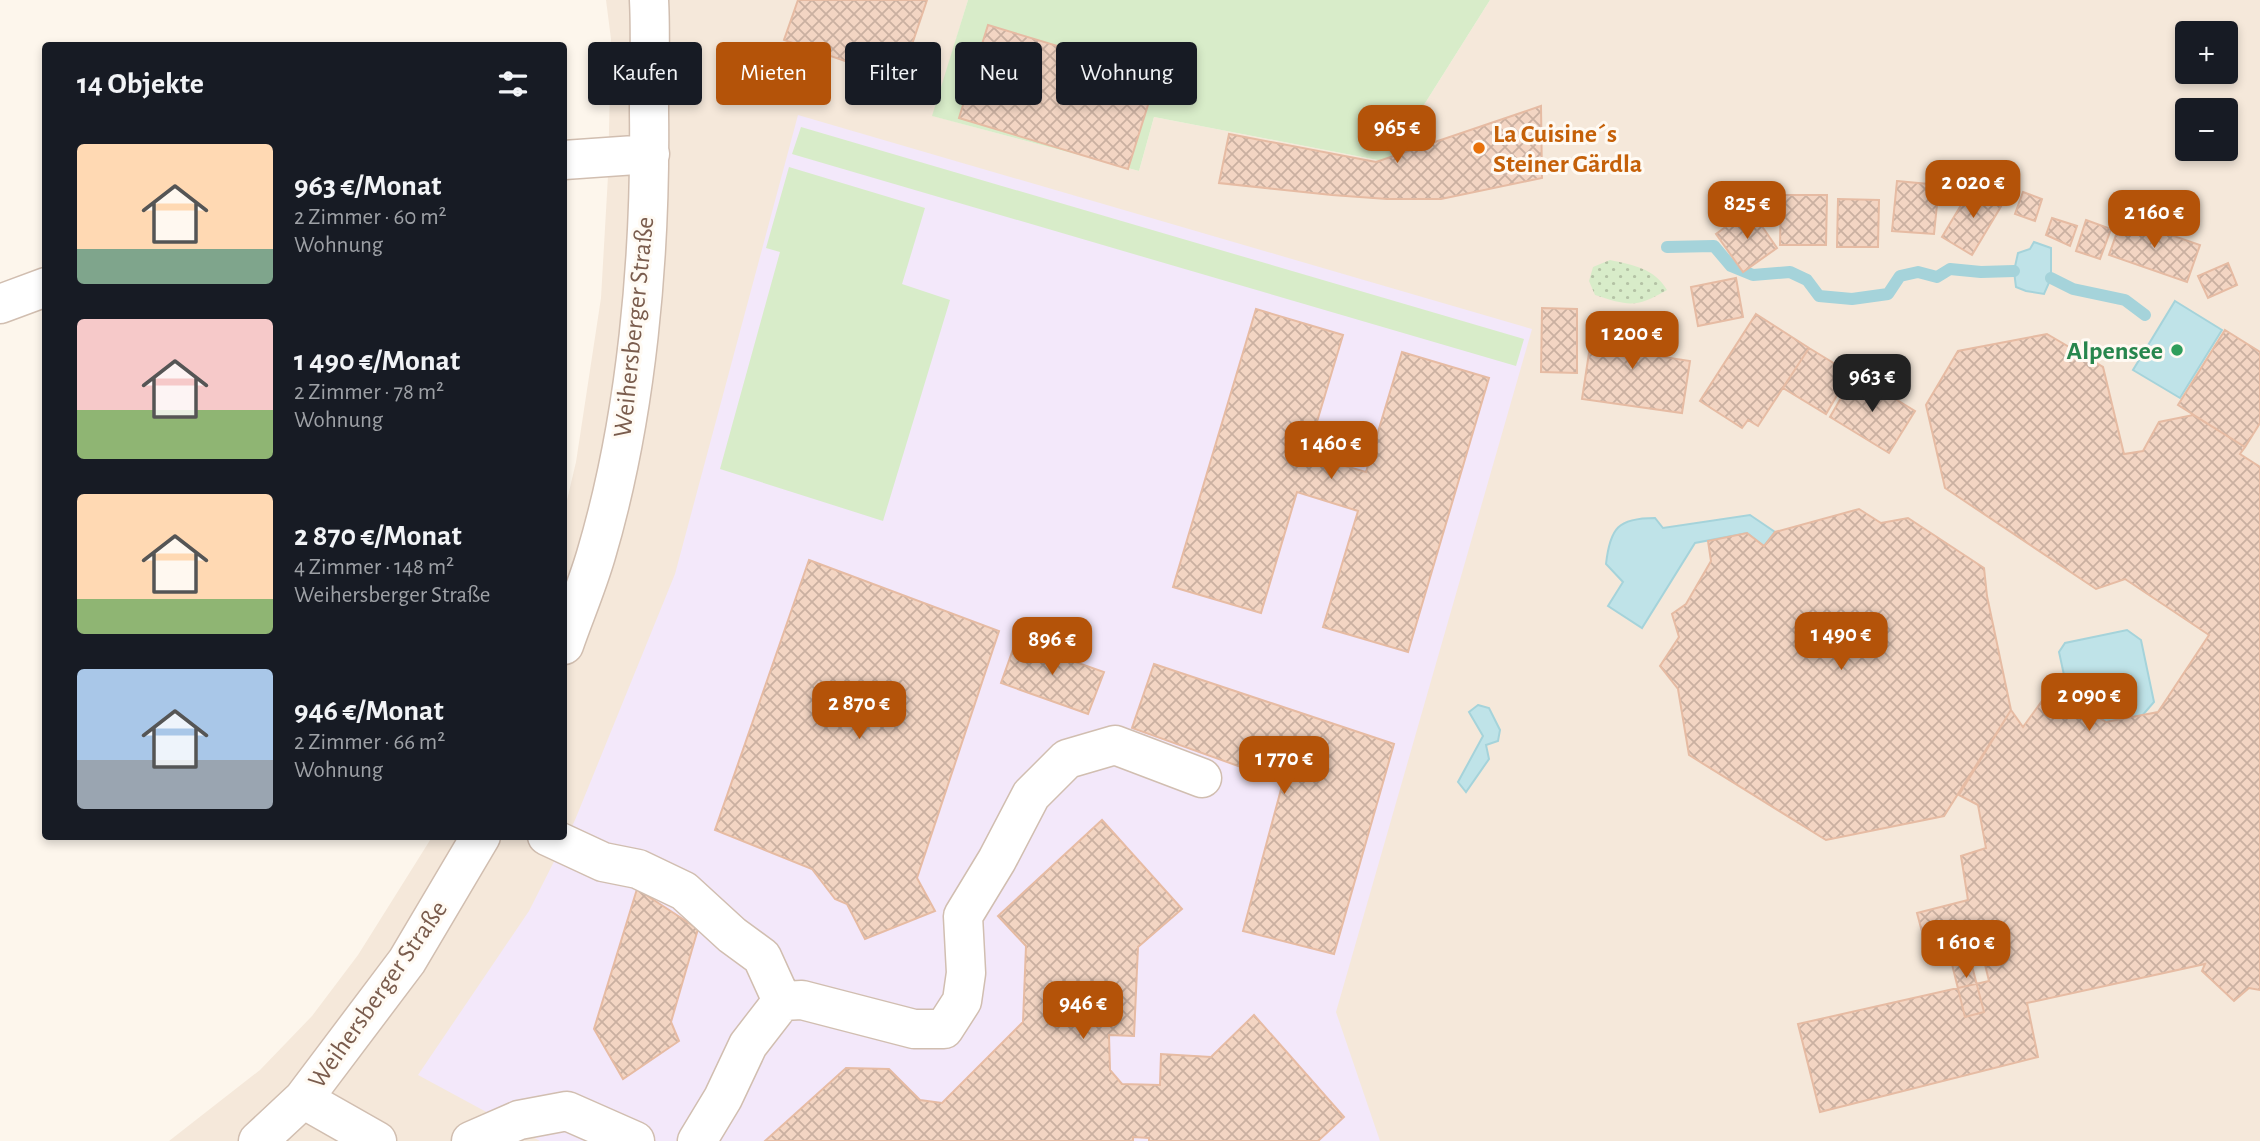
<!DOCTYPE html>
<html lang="de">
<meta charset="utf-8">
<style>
:root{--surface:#171b24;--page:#20242c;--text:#f1f3f6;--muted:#9ea1a6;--accent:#b45309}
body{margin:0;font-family:"Alegreya Sans",sans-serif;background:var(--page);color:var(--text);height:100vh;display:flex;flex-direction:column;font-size:26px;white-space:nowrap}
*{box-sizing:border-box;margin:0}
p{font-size:23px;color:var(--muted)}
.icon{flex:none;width:38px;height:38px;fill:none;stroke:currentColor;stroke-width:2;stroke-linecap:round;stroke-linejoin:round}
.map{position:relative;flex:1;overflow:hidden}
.details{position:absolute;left:42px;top:42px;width:525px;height:798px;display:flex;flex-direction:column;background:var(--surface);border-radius:7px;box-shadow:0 4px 10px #0003}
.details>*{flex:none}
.hud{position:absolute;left:588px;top:42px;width:665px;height:63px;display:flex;gap:14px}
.controls{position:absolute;left:2175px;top:21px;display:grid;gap:14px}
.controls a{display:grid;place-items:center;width:63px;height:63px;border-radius:7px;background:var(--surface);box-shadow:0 4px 10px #0003;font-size:35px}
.price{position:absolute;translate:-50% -60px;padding:0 16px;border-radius:14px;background:var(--accent);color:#fff;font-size:23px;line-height:46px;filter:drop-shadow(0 2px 4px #0008)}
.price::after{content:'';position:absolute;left:50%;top:42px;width:21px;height:16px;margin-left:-10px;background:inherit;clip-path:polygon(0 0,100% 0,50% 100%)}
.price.current{background:#222;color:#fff}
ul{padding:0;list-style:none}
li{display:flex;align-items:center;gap:21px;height:175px;padding:0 35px}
li span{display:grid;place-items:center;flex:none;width:196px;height:140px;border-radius:7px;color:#555}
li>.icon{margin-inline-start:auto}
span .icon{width:84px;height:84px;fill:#fffc;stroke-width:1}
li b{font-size:30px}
h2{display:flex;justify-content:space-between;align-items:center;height:84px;padding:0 35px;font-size:30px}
.pill{padding:0 24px;border-radius:7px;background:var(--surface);box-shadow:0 4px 10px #0003;font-size:24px;line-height:63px}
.pill.current{background:var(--accent);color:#fff}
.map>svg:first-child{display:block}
.residential{fill:#f5e8da;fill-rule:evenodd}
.education{fill:#f3e8fa}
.grass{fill:url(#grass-dots)}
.pitch{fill:#d8ecc9}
.water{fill:#bfe3e8;stroke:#a5d3da;stroke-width:2}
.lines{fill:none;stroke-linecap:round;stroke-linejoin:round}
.stream{stroke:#a5d3da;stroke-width:12}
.building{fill:url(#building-cross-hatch);stroke:#e6bba3;stroke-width:2}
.minor-casing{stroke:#d1beb0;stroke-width:41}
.minor{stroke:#fff;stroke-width:38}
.food-dot{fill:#e8710a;stroke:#fffaf3;stroke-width:2.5}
.leisure-dot{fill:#2e9e5b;stroke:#fffaf3;stroke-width:2.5}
.labels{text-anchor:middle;stroke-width:6;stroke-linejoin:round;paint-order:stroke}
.food-label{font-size:26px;font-weight:bold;fill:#c56008;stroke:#fffaf3;text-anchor:start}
.street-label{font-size:26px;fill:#7a5c4d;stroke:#fffaf3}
.leisure-label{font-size:26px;font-weight:bold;fill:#27864d;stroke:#fffaf3;text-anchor:end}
</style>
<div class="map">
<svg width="2260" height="1141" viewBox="0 0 2260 1141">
<defs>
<pattern id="grass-dots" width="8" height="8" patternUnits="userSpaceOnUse" patternTransform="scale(1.75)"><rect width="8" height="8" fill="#d8ecc9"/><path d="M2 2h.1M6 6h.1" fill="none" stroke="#b4c2a5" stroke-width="1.8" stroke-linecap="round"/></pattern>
<pattern id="building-cross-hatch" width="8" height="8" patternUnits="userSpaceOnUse" patternTransform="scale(1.75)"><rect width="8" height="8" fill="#f3d5c3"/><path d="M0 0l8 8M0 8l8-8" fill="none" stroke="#cab0a1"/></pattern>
</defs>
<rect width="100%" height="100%" fill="#fdf6ec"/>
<path class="residential" d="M606 0H968L933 116 1139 171 1154 117 1388 162 1490 0H2260V1141H169L260 1070 312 1016 358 955 432 837 564 836V513L576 462 601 298 608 176 611 39ZM2188 33H2226V72H2188ZM2188 110H2226V149H2188Z"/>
<path class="education" d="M798 115 1532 329 1336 1012 1380 1141H540L418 1075 529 911 575 820 675 574Z"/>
<path class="grass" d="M1610 260C1633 265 1654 268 1667 290 1636 308 1629 306 1595 295L1589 281 1593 267Z"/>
<path class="pitch" d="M968 0H1490L1388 162 1154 117 1139 171 932 116Z
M801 127 1524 339 1516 366 792 154Z
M789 167 925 208 902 284 950 300 883 521 720 469 780 252 766 248Z"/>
<path class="water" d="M2034 242 2051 248V278L2044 294 2026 291 2016 287 2014 271 2018 253 2030 249Z
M2175 301 2222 330 2180 398 2133 370Z
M1750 515 1775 532 1764 546 1747 533 1695 543 1642 628 1608 606 1623 582 1606 564C1610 528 1618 518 1655 518L1663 528Z
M2127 630 2141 640 2154 702 2141 717 2106 722 2069 698 2059 652 2065 643Z
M1478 705 1489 708 1500 730 1498 741 1486 745 1489 759 1466 792 1458 782 1483 736 1469 712Z"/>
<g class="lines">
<path class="stream" d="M1667 247 1714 246 1731 266 1753 275 1790 272 1807 280 1819 296 1852 299 1888 294 1900 276 1918 272 1937 277 1950 269 1981 272 2014 271
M2051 278 2073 289 2125 300 2145 315"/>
</g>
<path class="building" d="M798 0H927L900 80 784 40Z
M988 25 1157 76 1128 169 959 118Z
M1541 106 1542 178 1441 199H1387L1332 195 1219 183 1229 134 1376 162Z
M1897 181 1939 185 1934 234 1892 231Z
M1973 185 2003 203 1972 255 1942 237Z
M2023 192 2042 199 2035 221 2015 214Z
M1781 195H1827L1826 245H1780Z
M1838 199 1879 200 1878 247H1837Z
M1750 209 1777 248 1743 272 1716 234Z
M2052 218 2077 226 2070 246 2046 235Z
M2122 218 2200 245 2187 282 2109 255Z
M2086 220 2111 229 2100 259 2076 251Z
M2228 263 2237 285 2208 298 2198 276Z
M1736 278 1743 317 1698 326 1691 287Z
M1542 308 1577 309V373L1541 372Z
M1256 309 1343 335 1307 455 1366 472 1402 352 1489 378 1408 652 1323 627 1358 511 1297 492 1261 613 1173 587Z
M1756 314 1809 348 1758 426 1748 420 1742 428 1700 401Z
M1594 320 1642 327 1638 353 1690 361 1682 413 1582 399Z
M2225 330 2260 352V423L2245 447 2178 405Z
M2047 334 2103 367 2124 454 2143 451 2159 422 2193 415 2245 447 2240 454 2260 467V990L2249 988 2234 1001 2202 971 2205 964 2027 1003 2038 1057 1820 1112 1798 1024 1989 981 1979 940 1928 954 1917 913 1968 900 1961 856 1986 848 1978 805 1959 795 2011 710 2023 727 2047 694 2058 692 2106 722 2158 712 2209 635 2125 579 2096 589 1945 488 1926 405 1958 351Z
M1809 348 1850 373 1826 414 1783 388Z
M1855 374 1915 411 1889 453 1830 417Z
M1859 509 1881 523 1908 518 1984 568 1987 596 2011 710 1944 816 1826 840 1689 755 1678 689 1660 666 1679 637 1672 614 1686 604 1711 561 1708 541 1747 533 1764 546 1775 532Z
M809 560 999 631 917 878 935 911 865 939 847 904 835 899 812 869 715 830Z
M1016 641 1104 672 1088 714 1001 683Z
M1154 664 1394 744 1334 954 1243 931 1283 782 1132 728Z
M1102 820 1182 909 1138 947 1134 1036 1109 1035 1110 1070 1122 1084 1160 1085 1161 1054 1211 1057 1254 1015 1344 1117 1318 1141H1149V1138L1133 1137V1141H765L846 1068 889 1069 920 1100 942 1103 1023 1022 1026 946 998 916Z
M637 889 698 929 671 1022 679 1041 623 1079 594 1029Z
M1966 943 1984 1012 1965 1017 1948 948Z"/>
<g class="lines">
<g class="minor-casing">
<path id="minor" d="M564 160 650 154
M0 304 46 287
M564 645C574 616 587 586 596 555 637 417 651 256 649 112 649 75 651 37 649 0
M547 836 603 862 638 869 684 891 732 935 762 957 782 1001
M303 1099 377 1141
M258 1141 303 1099 407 961 481 836
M471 1141 519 1120 567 1111 635 1141
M697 1141 723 1098 748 1045 782 1001 802 1000 914 1029H944L962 1001 966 973 963 916 997 860 1031 795 1067 759 1115 745 1202 778"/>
</g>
<use href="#minor" class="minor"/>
</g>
<circle class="food-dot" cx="1479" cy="148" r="7"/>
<circle class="leisure-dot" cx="2177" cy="350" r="7"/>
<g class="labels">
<g class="food-label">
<text x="1493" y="142">La Cuisine´s<tspan x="1493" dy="30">Steiner Gärdla</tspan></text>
</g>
<g class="street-label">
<text transform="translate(633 327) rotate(-84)" y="9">Weihersberger Straße</text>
<text transform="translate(377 994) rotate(-55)" y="9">Weihersberger Straße</text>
</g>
<g class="leisure-label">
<text x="2163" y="359">Alpensee</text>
</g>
</g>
</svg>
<div class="controls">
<a>+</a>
<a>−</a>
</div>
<b class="price" style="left:1397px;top:165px">965 €</b>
<b class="price" style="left:1973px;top:220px">2 020 €</b>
<b class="price" style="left:1747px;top:241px">825 €</b>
<b class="price" style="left:2154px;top:250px">2 160 €</b>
<b class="price" style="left:1632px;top:371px">1 200 €</b>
<b class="price current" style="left:1872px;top:414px">963 €</b>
<b class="price" style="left:1331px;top:481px">1 460 €</b>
<b class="price" style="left:1841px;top:672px">1 490 €</b>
<b class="price" style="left:1052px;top:677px">896 €</b>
<b class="price" style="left:2089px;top:733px">2 090 €</b>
<b class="price" style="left:859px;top:741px">2 870 €</b>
<b class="price" style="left:1284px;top:796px">1 770 €</b>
<b class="price" style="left:1966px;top:980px">1 610 €</b>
<b class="price" style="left:1083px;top:1041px">946 €</b>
<div class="hud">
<a class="pill">Kaufen</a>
<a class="pill current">Mieten</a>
<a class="pill">Filter</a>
<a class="pill">Neu</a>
<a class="pill">Wohnung</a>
</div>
<section class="details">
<h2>14 Objekte<svg class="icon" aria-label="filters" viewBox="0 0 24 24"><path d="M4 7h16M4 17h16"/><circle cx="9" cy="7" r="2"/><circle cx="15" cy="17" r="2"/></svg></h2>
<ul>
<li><span style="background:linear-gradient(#ffd9b3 75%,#7fa58c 0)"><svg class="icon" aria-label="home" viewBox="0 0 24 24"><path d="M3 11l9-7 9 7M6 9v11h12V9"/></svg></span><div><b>963 €/Monat</b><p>2 Zimmer · 60 m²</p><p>Wohnung</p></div></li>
<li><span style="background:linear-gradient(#f6c9c9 65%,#8fb573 0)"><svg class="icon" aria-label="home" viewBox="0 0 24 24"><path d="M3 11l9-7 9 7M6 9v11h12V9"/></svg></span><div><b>1 490 €/Monat</b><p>2 Zimmer · 78 m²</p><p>Wohnung</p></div></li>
<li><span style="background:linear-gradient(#ffd9b3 75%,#8fb573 0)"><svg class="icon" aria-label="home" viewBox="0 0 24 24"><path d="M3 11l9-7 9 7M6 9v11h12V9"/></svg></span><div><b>2 870 €/Monat</b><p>4 Zimmer · 148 m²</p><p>Weihersberger Straße</p></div></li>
<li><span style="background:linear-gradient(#a9c7e8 65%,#9aa5b1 0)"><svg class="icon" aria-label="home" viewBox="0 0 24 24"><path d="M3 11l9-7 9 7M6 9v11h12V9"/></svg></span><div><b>946 €/Monat</b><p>2 Zimmer · 66 m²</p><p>Wohnung</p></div></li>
</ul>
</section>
</div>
